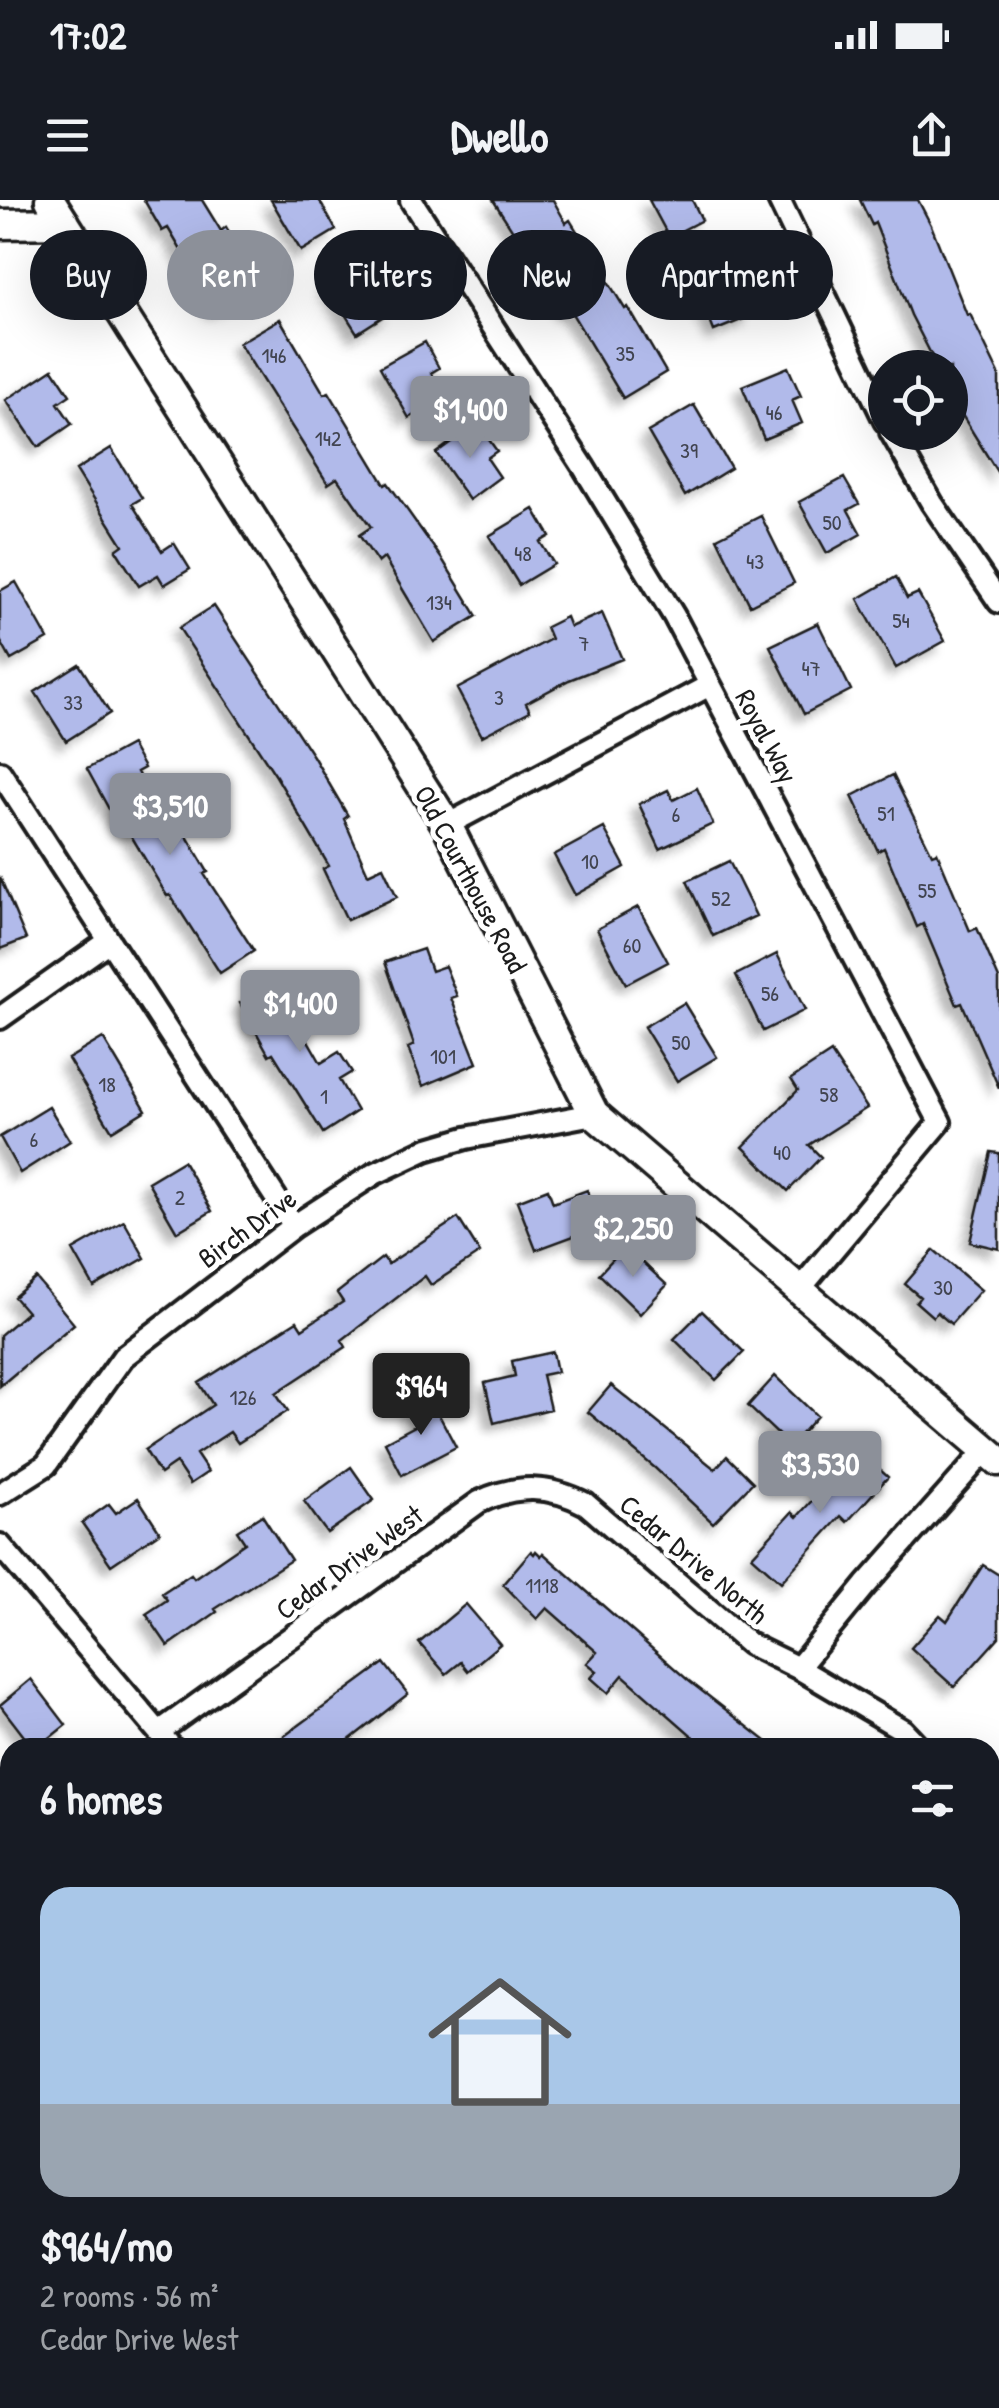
<!DOCTYPE html>
<meta charset="utf-8">
<style>
:root{--surface:#171b24;--page:#242831;--text:#f1f3f6;--muted:#9ea1a6;--accent:#8c9099}
body{margin:0;font-family:"Patrick Hand",sans-serif;background:var(--page);color:var(--text);height:100vh;display:flex;flex-direction:column;font-size:38px;white-space:nowrap}
*{box-sizing:border-box;margin:0}
p{font-size:32px;color:var(--muted)}
.icon{flex:none;width:55px;height:55px;fill:none;stroke:currentColor;stroke-width:2;stroke-linecap:round;stroke-linejoin:round}
.map{position:relative;flex:1;overflow:hidden}
.panel{position:absolute;left:0px;top:1538px;width:1000px;height:672px;display:flex;flex-direction:column;background:var(--surface);border-radius:30px 30px 0 0;box-shadow:0 10px 40px #0002}
.panel>*{flex:none}
.banner{position:absolute;left:30px;top:30px;width:940px;height:90px;display:flex;gap:20px}
.controls{position:absolute;left:868px;top:150px;display:grid;gap:20px}
.controls a{display:grid;place-items:center;width:100px;height:100px;border-radius:50%;background:var(--surface);box-shadow:0 10px 40px #0002;font-size:50px}
.price{position:absolute;translate:-50% -85px;padding:0 22px;border-radius:10px;background:var(--accent);color:#fff;font-size:32px;line-height:65px;filter:drop-shadow(0 2px 5px #0008)}
.price::after{content:'';position:absolute;left:50%;top:60px;width:30px;height:22px;margin-left:-15px;background:inherit;clip-path:polygon(0 0,100% 0,50% 100%)}
.price.selected{background:#222;color:#fff}
ul{padding:0;list-style:none}
li{display:grid;align-content:center;gap:20px;height:530px;padding:0 40px}
li span{display:grid;place-items:center;height:310px;border-radius:30px;color:#555}
li>.icon{margin-inline-start:auto}
span .icon{width:180px;height:180px;fill:#fffc;stroke-width:1}
li b{font-size:42px}
h2{display:flex;justify-content:space-between;align-items:center;height:120px;padding:0 40px;font-size:42px}
.tag{padding:0 35px;border-radius:45px;background:var(--surface);box-shadow:0 10px 40px #0002;font-size:35px;line-height:90px}
.tag.selected{background:var(--accent);color:#fff}
.status{display:flex;justify-content:space-between;align-items:center;height:70px;padding:0 50px;background:var(--surface);direction:ltr}
.status svg{height:28px;fill:currentColor}
header{display:flex;justify-content:space-between;align-items:center;height:130px;padding:0 40px;background:var(--surface);font-size:45px;font-weight:700}
.map>svg:first-child{display:block}
.building{fill:#b1baea;stroke:#1c1c1c;stroke-width:2.5;filter:url(#shadow)}
.lines{fill:none;stroke-linecap:round;stroke-linejoin:round}
.street-casing{stroke:#1c1c1c;stroke-width:28}
.secondary-casing{stroke:#1c1c1c;stroke-width:35}
.street{stroke:#fff;stroke-width:20}
.secondary{stroke:#fff;stroke-width:28}
.labels{text-anchor:middle;stroke-width:10;stroke-linejoin:round;paint-order:stroke}
.number-label{font-size:22px;fill:#414450}
.street-label{font-size:28px;fill:#1c1c1c;stroke:#fff}
</style>
<div class="status"><b>17:02</b><svg viewBox="0 0 49 12"><path d="M0 12V9h3v3zM5 12V6h3v6zM10 12V3h3v9zM15 12V0h3v12zM26 1h20v11H26zM47 4h2v5h-2z"/></svg></div>
<header><svg class="icon" aria-label="menu" viewBox="0 0 24 24"><path d="M4 6h16M4 12h16M4 18h16"/></svg>Dwello<svg class="icon" aria-label="share" viewBox="0 0 24 24"><path d="M12 15V3M7 8l5-5 5 5M5 13v7h14v-7"/></svg></header>
<div class="map">
<svg width="999" height="2208" viewBox="0 0 999 2208">
<defs>
<filter id="shadow"><feDropShadow dx="-8" dy="8" stdDeviation="5" flood-color="#0004"/></filter>
</defs>
<rect width="100%" height="100%" fill="#fff"/>
<filter id="ink" filterUnits="userSpaceOnUse"><feTurbulence type="fractalNoise" baseFrequency=".01" numOctaves="2"/><feDisplacementMap in="SourceGraphic" scale="20" xChannelSelector="R" yChannelSelector="G"/><feConvolveMatrix kernelMatrix="1 2 1 2 8 2 1 2 1" color-interpolation-filters="sRGB"/></filter>
<g filter="url(#ink)">
<path class="building" d="M144 0H202L221 31 226 27 260 85 216 110 168 28 162 31Z
M271 0H319L336 30 301 51Z
M493 0H553L566 23 570 20 625 109 628 107 666 172 623 198 570 110 566 113Z
M649 0H692L702 20 669 37Z
M860 0H918L931 25 967 115 970 114 999 174V275L957 207 950 193V168H938L911 115 875 23 872 25Z
M369 58 386 85 377 91 390 112 357 133 326 84Z
M739 59 751 89 742 93 751 116 714 131 693 78Z
M280 119 324 194 329 192 385 285 388 283 444 362 477 416 434 442 384 358 378 363 359 335 371 327 337 278 328 284 239 143Z
M425 142 439 168 431 173 444 198 409 218 380 167Z
M788 167 801 196 792 200 802 223 764 239 742 186Z
M53 169 70 195 58 203 72 224 38 247 6 200Z
M694 205 731 268 685 296 648 232Z
M477 223 497 251 487 258 500 277 469 300 436 253Z
M111 248 142 298 132 304 162 351 174 343 190 369 164 385 158 375 139 386 116 350 123 345 76 270Z
M844 278 859 304 848 310 861 334 827 353 799 302Z
M534 309 550 336 540 342 554 364 519 385 489 336Z
M761 316 794 383 750 405 717 338Z
M896 377 907 398 918 393 945 441 896 468 858 399Z
M16 382 48 439 11 460 0 440V391Z
M214 406 313 556 348 616 344 619 368 674 383 667 397 697 347 720 323 669 329 666 276 576 179 428Z
M602 413 622 459 569 480 526 503 530 511 482 536 457 489 551 439 546 427 566 417 570 427Z
M818 423 851 490 804 514 770 446Z
M79 464 110 513 66 541 35 492Z
M131 545 144 568 137 572 168 627 178 621 208 672 204 674 254 751 220 773 170 695 167 696 120 617 115 620 87 569Z
M893 575 932 654 937 652 970 731 977 728 999 779V888L962 803 957 805 923 724 917 727 884 648 878 651 852 596Z
M697 588 713 624 660 649 639 604 668 590 673 600Z
M604 628 625 667 575 695 554 655Z
M729 661 756 716 713 736 687 681Z
M0 677 26 739 0 749Z
M638 707 668 762 626 784 597 729Z
M423 749 431 771 445 766 457 796 451 798 477 863 423 886 408 848 414 845 385 762Z
M777 754 805 810 763 831 736 775Z
M287 777 302 802 290 809 321 863 339 852 352 872 339 880 357 911 323 933 273 853 269 855 240 803Z
M684 803 717 857 677 881 644 827Z
M103 838 146 910 112 931 68 859Z
M831 853 867 908 809 945 821 957 788 991 743 947 798 890 791 879Z
M49 907 70 941 20 973 0 937Z
M991 952 999 953V1049L970 1042Z
M183 961 212 1011 177 1032 148 982Z
M548 989 553 1003 587 990 601 1026 536 1050 517 1001Z
M458 1018 480 1053 431 1085 425 1076 342 1140 346 1147 276 1193 288 1211 238 1243 230 1232 196 1254 208 1272 190 1284 176 1263 160 1274 145 1250 213 1205 199 1183 297 1121 302 1129 343 1102 337 1093 383 1057 388 1064Z
M124 1021 145 1058 94 1087 73 1050Z
M625 1046 667 1085 640 1114 599 1074Z
M934 1050 981 1090 951 1124 937 1112 933 1117 916 1102 920 1097 905 1084Z
M36 1078 74 1124 0 1186V1135L27 1112 14 1097Z
M702 1111 744 1152 716 1180 674 1139Z
M553 1152 557 1172 542 1175 550 1209 494 1223 485 1183 515 1176 512 1161Z
M775 1176 817 1216 790 1246 748 1206Z
M611 1185 715 1269 727 1256 753 1282 713 1323 655 1268 588 1212Z
M429 1196 456 1247 402 1275 385 1242 415 1226 406 1208Z
M858 1250 888 1277 847 1322 841 1316 781 1382 752 1356 792 1312 797 1317Z
M351 1267 374 1300 327 1333 304 1301Z
M138 1298 160 1332 111 1365 82 1323 109 1304 116 1313Z
M262 1315 291 1360 215 1409 217 1412 168 1446 146 1414 167 1400 162 1393 191 1374 194 1378 245 1343 237 1331Z
M531 1351 534 1354 536 1351 541 1356 543 1353 689 1481 775 1548H706L623 1475 608 1493 591 1478 597 1471 587 1463 597 1452 547 1408 537 1419 503 1384Z
M983 1365 999 1375V1437L954 1487 911 1448 940 1415 947 1421Z
M466 1404 500 1444 468 1471 461 1462 446 1474 419 1443Z
M384 1463 408 1494 339 1548H268Z
M31 1479 66 1525 37 1548H33L0 1505Z"/>
<g class="lines">
<g class="street-casing">
<path id="street" d="M411 0 583 266 674 416 940 922 799 1090
M779 0 885 221
M891 232 932 303 999 402
M0 572 294 1026
M447 625 710 485
M0 818 109 741
M0 1294 46 1265 123 1157 294 1026 374 974 425 950 466 938 594 914
M0 1345 172 1548
M798 1468 866 1385 986 1250
M159 1532 479 1302C517 1284 549 1285 586 1304L749 1444 798 1468 903 1530 920 1548
M0 1803 10 1815
M990 2109 999 2155
M325 2200 331 2208
M231 2208 241 2200
M959 2208 999 2200"/>
</g>
<g class="secondary-casing">
<path id="secondary" d="M50 0 447 625 594 914 999 1261
M0 24 65 23"/>
</g>
<use href="#street" class="street"/>
<use href="#secondary" class="secondary"/>
</g>
</g>
<g class="labels">
<g class="number-label">
<text x="625" y="161">35</text>
<text x="274" y="163">146</text>
<text x="774" y="220">46</text>
<text x="328" y="246">142</text>
<text x="689" y="258">39</text>
<text x="832" y="330">50</text>
<text x="523" y="361">48</text>
<text x="755" y="369">43</text>
<text x="439" y="410">134</text>
<text x="901" y="428">54</text>
<text x="584" y="451">7</text>
<text x="811" y="476">47</text>
<text x="499" y="505">3</text>
<text x="73" y="510">33</text>
<text x="886" y="621">51</text>
<text x="676" y="622">6</text>
<text x="590" y="669">10</text>
<text x="927" y="698">55</text>
<text x="721" y="706">52</text>
<text x="632" y="753">60</text>
<text x="770" y="801">56</text>
<text x="681" y="850">50</text>
<text x="443" y="864">101</text>
<text x="107" y="892">18</text>
<text x="829" y="902">58</text>
<text x="324" y="904">1</text>
<text x="34" y="947">6</text>
<text x="782" y="960">40</text>
<text x="180" y="1005">2</text>
<text x="943" y="1095">30</text>
<text x="243" y="1205">126</text>
<text x="542" y="1393">1118</text>
</g>
<g class="street-label">
<text transform="translate(767 536) rotate(62)" y="10">Royal Way</text>
<text transform="translate(471 679) rotate(62)" y="10">Old Courthouse Road</text>
<text transform="translate(247 1028) rotate(-36)" y="10">Birch Drive</text>
<text transform="translate(694 1359) rotate(40)" y="10">Cedar Drive North</text>
<text transform="translate(349 1362) rotate(-36)" y="10">Cedar Drive West</text>
</g>
</g>
</svg>
<div class="controls">
<a><svg class="icon" aria-label="locate" viewBox="0 0 24 24"><circle cx="12" cy="12" r="6"/><path d="M12 2v4M12 18v4M2 12h4M18 12h4"/></svg></a>
</div>
<b class="price" style="left:470px;top:261px">$1,400</b>
<b class="price" style="left:170px;top:658px">$3,510</b>
<b class="price" style="left:300px;top:855px">$1,400</b>
<b class="price" style="left:633px;top:1080px">$2,250</b>
<b class="price selected" style="left:421px;top:1238px">$964</b>
<b class="price" style="left:820px;top:1316px">$3,530</b>
<div class="banner">
<a class="tag">Buy</a>
<a class="tag selected">Rent</a>
<a class="tag">Filters</a>
<a class="tag">New</a>
<a class="tag">Apartment</a>
</div>
<section class="panel">
<h2>6 homes<svg class="icon" aria-label="filters" viewBox="0 0 24 24"><path d="M4 7h16M4 17h16"/><circle cx="9" cy="7" r="2"/><circle cx="15" cy="17" r="2"/></svg></h2>
<ul>
<li><span style="background:linear-gradient(#a9c7e8 70%,#9aa5b1 0)"><svg class="icon" aria-label="home" viewBox="0 0 24 24"><path d="M3 11l9-7 9 7M6 9v11h12V9"/></svg></span><div><b>$964/mo</b><p>2 rooms · 56 m²</p><p>Cedar Drive West</p></div></li>
</ul>
</section>
</div>
